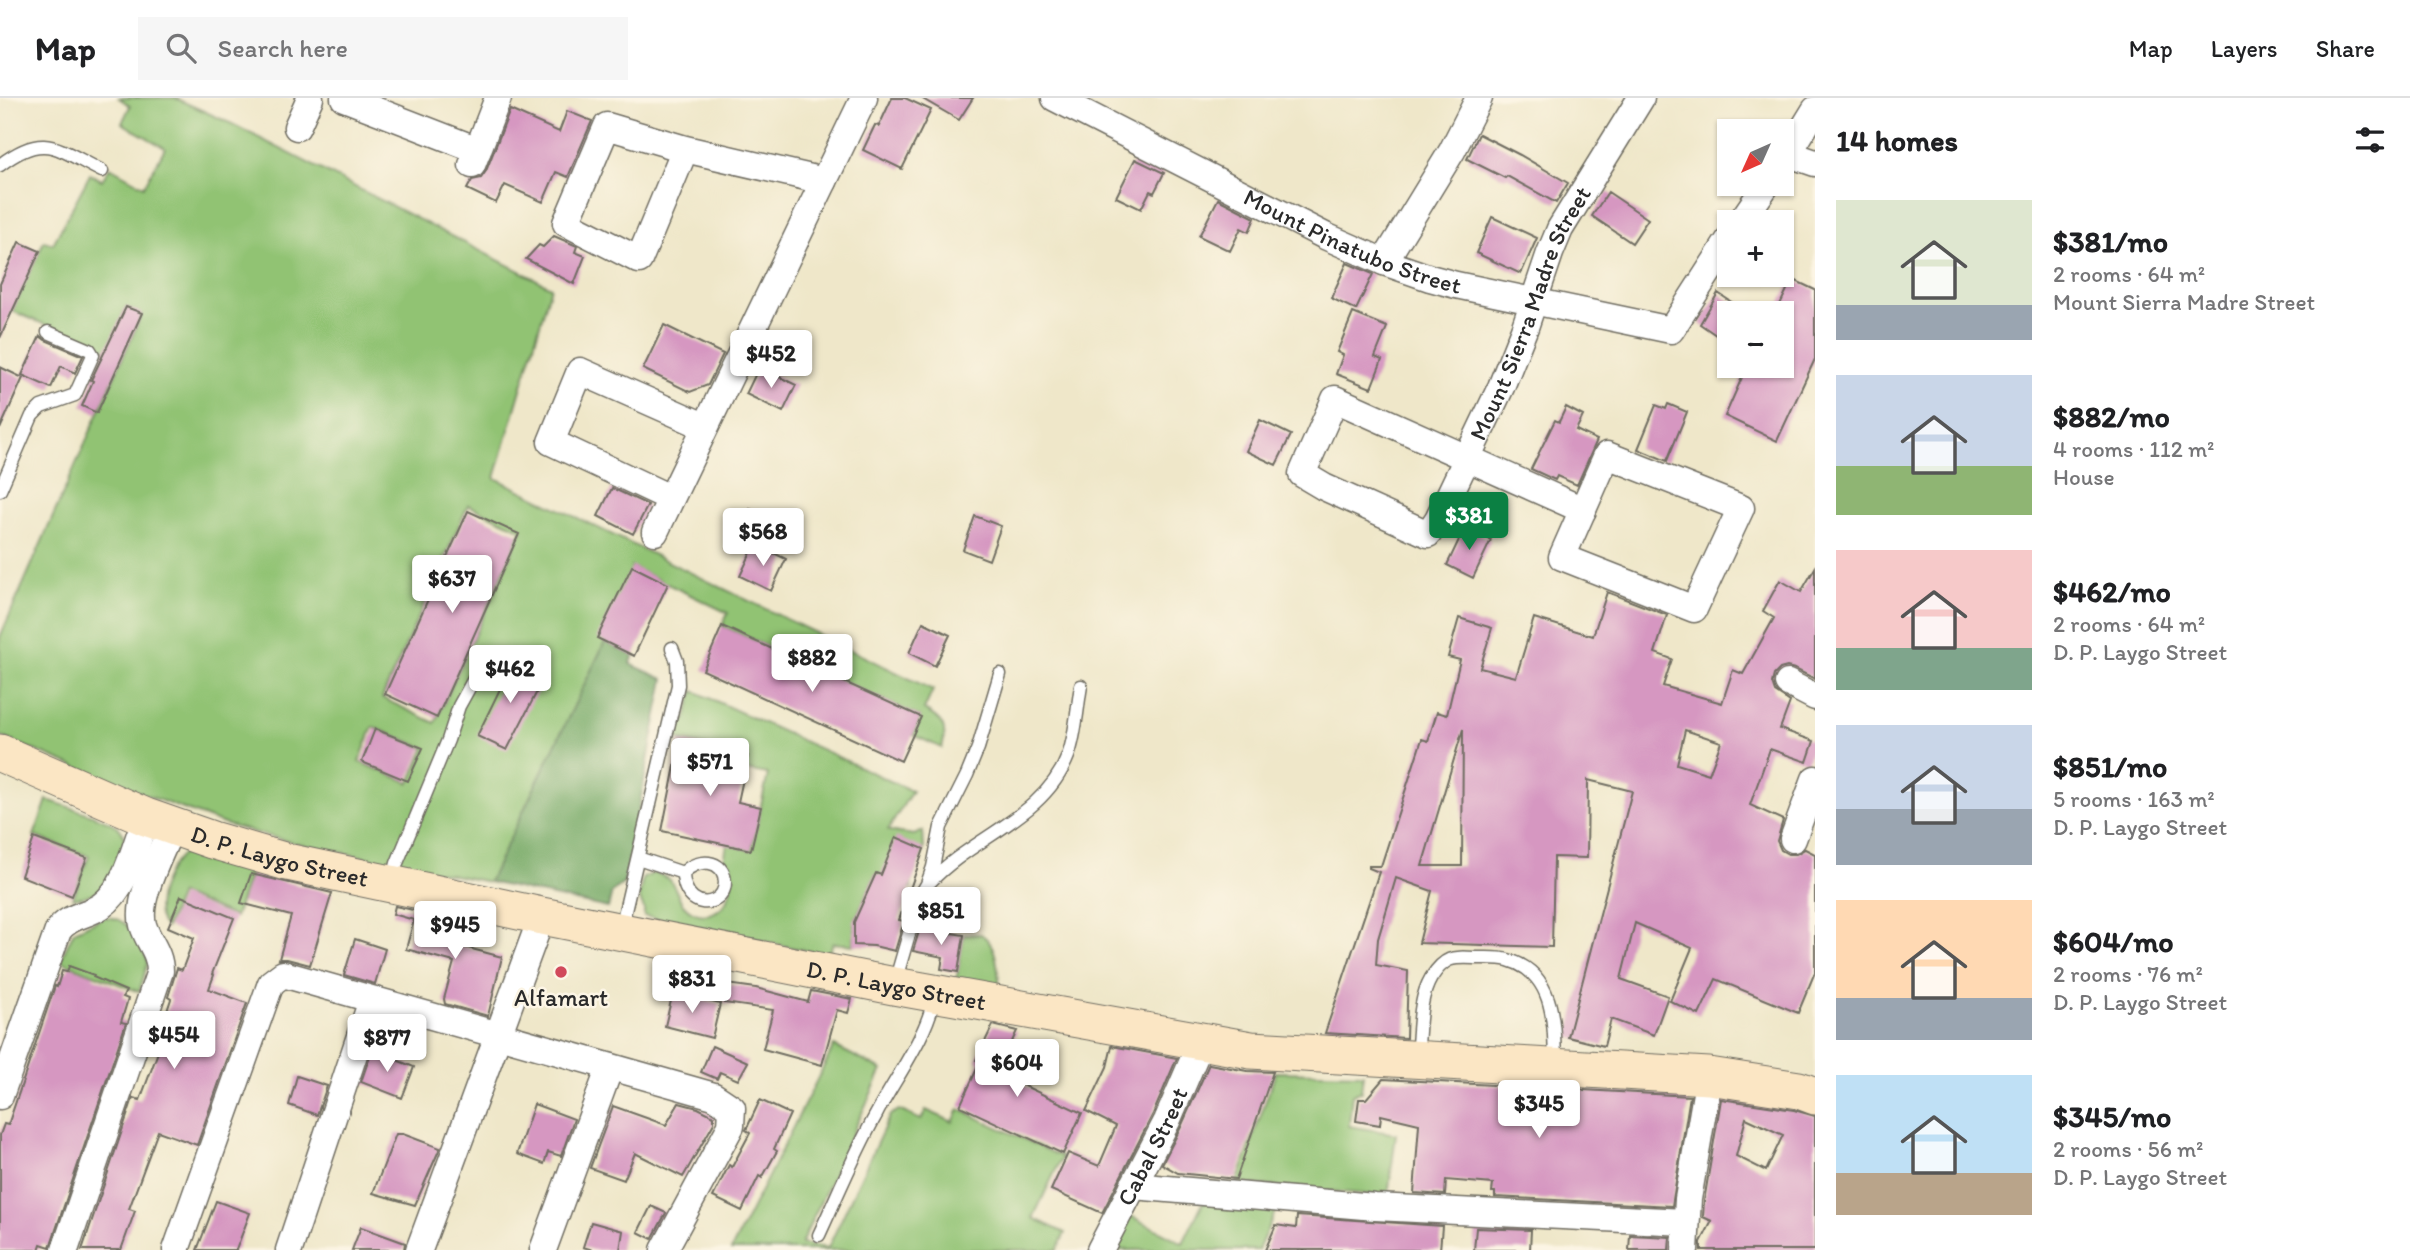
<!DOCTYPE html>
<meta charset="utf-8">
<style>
:root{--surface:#fff;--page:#f6f6f6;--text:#202124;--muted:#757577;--line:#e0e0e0;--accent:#0b8043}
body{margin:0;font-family:Itim,sans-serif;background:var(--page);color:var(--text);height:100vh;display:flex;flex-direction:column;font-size:26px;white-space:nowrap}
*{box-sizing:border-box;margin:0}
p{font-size:23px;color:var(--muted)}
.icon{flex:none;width:38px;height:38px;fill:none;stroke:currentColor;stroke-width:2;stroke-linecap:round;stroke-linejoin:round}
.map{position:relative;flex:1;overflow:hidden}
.details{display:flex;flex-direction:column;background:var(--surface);width:595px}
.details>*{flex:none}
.needle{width:46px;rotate:225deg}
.fabs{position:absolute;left:1717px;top:21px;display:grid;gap:14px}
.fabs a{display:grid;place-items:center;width:77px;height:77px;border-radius:0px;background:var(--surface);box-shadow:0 2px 5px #0004;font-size:35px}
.price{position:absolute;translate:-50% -60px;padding:0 16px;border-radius:7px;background:#fff;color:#222;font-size:23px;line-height:46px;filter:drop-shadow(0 2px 4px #0008)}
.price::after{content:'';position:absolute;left:50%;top:42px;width:21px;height:16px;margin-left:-10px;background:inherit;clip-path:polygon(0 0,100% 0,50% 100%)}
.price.current{background:var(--accent);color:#fff}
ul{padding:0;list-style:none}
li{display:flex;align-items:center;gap:21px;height:175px;padding:0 21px}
li span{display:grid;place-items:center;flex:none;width:196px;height:140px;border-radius:0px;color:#555}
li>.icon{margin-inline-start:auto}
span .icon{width:84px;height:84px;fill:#fffc;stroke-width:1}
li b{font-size:30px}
h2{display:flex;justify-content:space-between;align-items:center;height:84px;padding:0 21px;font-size:30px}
header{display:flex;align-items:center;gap:42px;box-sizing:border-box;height:98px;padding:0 35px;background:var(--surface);border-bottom:2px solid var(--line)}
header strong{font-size:33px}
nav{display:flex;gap:38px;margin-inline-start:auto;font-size:24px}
.search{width:490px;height:63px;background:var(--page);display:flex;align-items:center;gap:18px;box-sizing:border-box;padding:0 24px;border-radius:0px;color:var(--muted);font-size:26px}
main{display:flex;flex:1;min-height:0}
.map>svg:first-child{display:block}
.green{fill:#91c373;stroke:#5e774f;stroke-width:2;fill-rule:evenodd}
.forest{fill:#74a965;stroke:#506a48;stroke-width:2}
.building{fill:#d697c1;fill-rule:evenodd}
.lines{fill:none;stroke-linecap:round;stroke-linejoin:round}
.lane-casing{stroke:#706d62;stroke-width:15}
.street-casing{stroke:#706d62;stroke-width:29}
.secondary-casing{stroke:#706d62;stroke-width:39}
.lane{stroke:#fff;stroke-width:12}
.street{stroke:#fff;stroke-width:26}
.secondary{stroke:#fbe6c4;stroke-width:37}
.poi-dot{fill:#d1495b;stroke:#fcf5e5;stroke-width:2.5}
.labels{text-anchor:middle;stroke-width:5;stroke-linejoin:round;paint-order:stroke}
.street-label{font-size:24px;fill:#2b2b2b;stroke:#fcf5e5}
.poi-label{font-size:24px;fill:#2b2b2b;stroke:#fcf5e5}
</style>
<header>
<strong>Map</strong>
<div class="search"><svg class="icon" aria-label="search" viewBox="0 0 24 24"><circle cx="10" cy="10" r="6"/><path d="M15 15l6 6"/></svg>Search here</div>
<nav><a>Map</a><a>Layers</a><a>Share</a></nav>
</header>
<main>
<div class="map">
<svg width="1815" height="1152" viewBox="0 0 1815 1152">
<rect width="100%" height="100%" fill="#fcf5e5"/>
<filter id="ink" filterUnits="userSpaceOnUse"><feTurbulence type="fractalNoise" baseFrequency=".0143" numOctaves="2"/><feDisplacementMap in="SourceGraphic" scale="14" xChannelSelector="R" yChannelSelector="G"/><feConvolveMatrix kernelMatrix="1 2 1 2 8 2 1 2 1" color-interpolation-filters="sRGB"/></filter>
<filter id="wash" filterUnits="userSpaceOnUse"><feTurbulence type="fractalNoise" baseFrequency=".00686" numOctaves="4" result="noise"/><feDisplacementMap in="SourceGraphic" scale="28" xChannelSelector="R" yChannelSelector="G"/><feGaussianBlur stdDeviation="1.57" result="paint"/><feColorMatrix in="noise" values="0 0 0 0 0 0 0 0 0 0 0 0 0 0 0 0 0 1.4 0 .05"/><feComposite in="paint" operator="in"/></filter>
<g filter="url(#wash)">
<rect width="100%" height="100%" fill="#efe7c9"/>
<path class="green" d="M119 0H175L230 25 551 189 495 380 933 592 924 612C943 622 948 630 942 650L913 637 920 619 722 528 728 515 632 469 605 544 489 784 295 745 224 726 127 690 0 638V539L142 216 126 209 107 252 12 213 44 143 53 146 90 76 102 82 110 69 144 88 165 50 122 25 130 8ZM468 407 522 432 435 625 382 600ZM373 629 425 650 410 685 359 664Z
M694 593 912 693 888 732C896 736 905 735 914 737L923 733 924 751 912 781 911 790 876 776 854 824V847L833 845 828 857 644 818V811L639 799 643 780 654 775C659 776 664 778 669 782 676 788 677 798 683 806 699 825 724 817 730 794 733 784 728 776 723 768L727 746 751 752 768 676 745 672 748 658 675 641 681 623H685Z
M47 702C62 707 110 721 119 730 127 738 124 747 122 756 115 783 101 798 73 800L89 758 34 738Z
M187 753 251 772 235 819 180 796 166 830C146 814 168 763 187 753Z
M104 819C131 819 138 843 148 864L139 894 60 863 74 833Z
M981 836C999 848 997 871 1000 891L956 883 964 837Z
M834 948 882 972 801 1146 828 1150 890 1017 899 1012 921 1022 926 1012 953 1024 959 1011 1062 1059 1033 1120 1065 1135 1057 1152H731Z
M1276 974 1363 976 1361 994 1352 996 1349 1028 1396 1036 1388 1098 1237 1085Z
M1203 1104 1276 1112 1258 1152H1106L1125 1115 1183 1145Z"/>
<path class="forest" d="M605 544 634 558 630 566 664 581 624 785 612 794 608 810 489 784Z"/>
<g id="blocks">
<path class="building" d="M892 0H905L931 12 902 71 863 52 875 27 879 28Z
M921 0H973L959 22Z
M510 12 559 34 567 13 592 23 568 79 556 74 543 104 505 87 496 105 467 91 472 82 481 80 486 73Z
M1479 36 1520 57 1568 85 1556 105 1507 78 1505 80 1467 61Z
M1135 61 1164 75 1154 95 1150 93 1141 111 1116 99Z
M1608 94 1648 121 1632 145 1592 118Z
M1218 101 1255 120 1249 134 1241 130 1230 153 1199 138Z
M1492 119 1537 140 1521 176 1476 155Z
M554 138 577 148 575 154 585 158 574 186 526 161 539 147 543 149Z
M19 144 40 153 0 240V186Z
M1347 165 1373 176 1356 212 1331 200Z
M1792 181 1815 192V261L1777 343 1725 318 1747 268H1782V215H1776Z
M1718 195 1748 215H1729V246L1700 226Z
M126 209 142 215 97 315 82 308 93 283 91 282Z
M1353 215 1387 229 1375 259 1382 262 1371 290 1336 276 1343 257 1337 254Z
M664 227 723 256 708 287 690 294 643 271Z
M40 238 45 242 83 258 75 275 61 268 51 290 22 277Z
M0 269 23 280 0 331Z
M759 269 796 287 783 314 746 296Z
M1668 306 1687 314 1667 363 1638 351 1656 307 1666 311Z
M1566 309 1583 318 1576 332 1597 342 1577 387 1557 378 1555 382 1531 371 1555 322 1559 324Z
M1260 322 1291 337 1276 367 1246 353Z
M612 390 648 407 633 436 598 418Z
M750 411 771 421 759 445 738 435Z
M468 413 519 436 437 620 385 596Z
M975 418 1001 428 989 462 963 452Z
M1465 429 1491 442 1473 480 1447 467Z
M755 446 786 461 771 493 740 478Z
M632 468 668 486 634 558 597 540Z
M1815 470V581L1795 571 1787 569 1780 571 1774 577 1772 585 1775 594 1790 604 1780 631 1814 643 1807 664 1770 651 1750 707 1783 722 1777 743 1781 752 1788 756H1796L1805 751 1815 756V874L1798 915 1716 881 1699 917 1670 903 1692 850 1635 825 1621 881 1668 898 1654 937 1611 921 1604 948 1568 939 1632 693 1588 682 1587 760 1554 759 1552 849 1419 845 1432 793 1396 780 1378 841 1376 867 1408 873 1406 940 1325 935 1379 774 1369 770V768H1381L1422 641 1428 643 1437 614 1447 617 1460 562 1448 559 1459 520 1492 530 1480 570 1516 579 1534 520 1593 538 1607 494 1667 517 1655 555 1672 561 1663 588 1722 605 1733 572 1743 576 1774 520 1763 513 1780 482 1801 494ZM1463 631 1462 768H1422ZM1685 632 1721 644 1709 676 1677 666Z
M923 524 950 537 935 568 909 555Z
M722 528 921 619 901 663 703 572Z
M509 563 544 580 507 652 477 638 501 589 497 588Z
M375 631 423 650 408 683 362 664Z
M680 643 748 658 738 704 761 709 751 752 662 733Z
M896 739 924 751 899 822 904 823 895 853 874 848 854 847V824L876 775 881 777Z
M34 740 87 760 72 798 21 778Z
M251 776 332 795 310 867 287 861H279L291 818 241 805Z
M181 798 234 820 212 876 214 877 209 891 247 905 197 1047 158 1033 129 1111 135 1113 121 1152H82L133 1000 140 1002 158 954 150 951 155 936 159 937 171 901 168 899 177 870 182 872 194 840 168 829Z
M395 808 459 822 453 846 502 859 488 918 445 906 444 901 454 864 406 851 414 822 393 816Z
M920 830 964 837 958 874 941 871 943 859 913 853Z
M355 841 385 851 375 886 344 877Z
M69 868 94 877 93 879 126 893 123 899 128 901 121 924 126 925 50 1149 41 1146 39 1152H0V1037L4 1026 8 1027 55 888 57 889 62 873 67 874Z
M727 886 756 890 808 904 811 893 852 901 848 915 837 912 822 967 763 951 773 912 724 905Z
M673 894 720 906 712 940 665 928Z
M993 927 1017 933 997 975 1082 1015 1063 1056 960 1008 980 964 976 962Z
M712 948 748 964 738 982 720 974 717 981 701 974Z
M1112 948 1177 960 1153 1016 1102 1115 1051 1092 1068 1055 1099 1068 1116 1028 1086 1013 1107 969Z
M372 952 414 969 402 1000 361 984Z
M1209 966 1247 973 1273 974 1236 1081 1178 1075 1162 1066 1181 1029Z
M297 978 327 988 317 1017 289 1007Z
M1383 981 1690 998 1672 1108 1495 1099V1094H1492L1493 1086 1446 1082 1445 1097 1414 1095 1419 1026 1381 1017 1380 1027 1356 1023 1359 1001H1366Z
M1721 1001 1794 1012 1815 1018V1152H1701V1144L1712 1123 1703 1119 1704 1103ZM1746 1020 1783 1037 1766 1073 1736 1058Z
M760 1002 790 1016 774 1051 777 1053 762 1080 759 1078 742 1113 713 1099 729 1067 732 1069 750 1035 746 1032Z
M679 1005 698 1010 714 1018V1025L683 1079 635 1055 624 1082 590 1070 613 1008 666 1027Z
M534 1006 574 1021 561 1058 548 1054 544 1066 517 1056Z
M396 1036H403L440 1050 415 1107 373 1095Z
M216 1103 250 1115 236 1152H197Z
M651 1108 666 1115 652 1141 638 1134Z
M1297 1118 1442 1128 1440 1152H1265L1276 1127 1296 1130Z
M591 1124 623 1133 620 1152H593L583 1149Z
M361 1129 405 1145 404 1152H352Z
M1476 1130 1531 1132 1530 1152H1474Z
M1630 1137 1670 1139 1669 1152H1629Z"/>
</g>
</g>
<g filter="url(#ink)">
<use href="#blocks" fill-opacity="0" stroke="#706d62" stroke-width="2"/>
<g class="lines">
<g class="lane-casing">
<path id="lane" d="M0 67C45 33 57 51 102 73
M0 392 32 318 41 309 75 297 93 257 90 252 48 234
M638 760 683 775C683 784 685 793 693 800 706 810 725 802 725 784 724 760 697 760 683 775
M930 784C973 738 1044 720 1068 658 1076 637 1077 610 1081 588
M392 785 397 765 448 642 459 608 480 570
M621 830 678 587 677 563 672 550
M895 884 920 798 927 786 933 769 941 729 967 677 978 650 1000 576
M1417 958C1420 933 1418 902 1431 880 1445 858 1453 859 1476 860 1486 860 1499 859 1508 862 1555 875 1554 926 1555 965
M819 1137C838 1096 855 1054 877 1015 894 982 929 935 934 899"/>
</g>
<g class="street-casing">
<g id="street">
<path d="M344 0 478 52"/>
<path id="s1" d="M1055 0 1325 138 1384 164 1430 180 1456 187 1671 232 1729 142"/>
<path d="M297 29 310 0"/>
<path d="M685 51 639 162 566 125 607 28 685 51 824 83"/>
<path d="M1789 56 1815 65"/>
<path d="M1782 66 1815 12"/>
<path d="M472 67 498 0"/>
<path d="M1741 124 1767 86"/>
<path d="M1384 164 1452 53 1479 0"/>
<path d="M1607 357 1741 410 1694 511 1562 459Z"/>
<path d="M670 400 551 344 580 273 704 328"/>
<path id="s2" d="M1583 412 1335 301 1302 376 1324 389 1428 436 1438 421 1501 289 1525 229 1550 155 1560 131 1641 0"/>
<path d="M655 434 864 0"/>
<path d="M1788 585 1815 599"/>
<path d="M1793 741 1815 681"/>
<path d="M0 998 58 833C69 817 86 818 101 808 127 790 135 747 146 719"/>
<path d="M1133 1088 1375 1109 1685 1124"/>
<path d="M65 1152 160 873C160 854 148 844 143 827 136 800 162 754 172 728"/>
<path d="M176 1152 271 885 283 876 714 998 732 1010 731 1028 664 1152"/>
<path d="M289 1152 372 902"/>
<path d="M419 1152 542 818"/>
<path d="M543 1152 610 969"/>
<path id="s3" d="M1100 1152 1167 1023 1201 944"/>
<path d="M1685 1152 1688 1101 1709 978"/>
</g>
</g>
<g class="secondary-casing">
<g id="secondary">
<path id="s4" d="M0 655 146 719 212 742 287 764 542 818 894 888 1251 952 1709 978 1799 992 1815 998"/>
</g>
</g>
<use href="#lane" class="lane"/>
<use href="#street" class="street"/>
<use href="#secondary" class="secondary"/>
</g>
</g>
<circle class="poi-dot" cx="561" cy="874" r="7"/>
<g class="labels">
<g class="street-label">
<text dy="8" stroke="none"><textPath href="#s1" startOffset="331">Mount Pinatubo Street</textPath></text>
<text dy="8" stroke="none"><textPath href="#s2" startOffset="737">Mount Sierra Madre Street</textPath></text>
<text dy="8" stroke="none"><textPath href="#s4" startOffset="299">D. P. Laygo Street</textPath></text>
<text dy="8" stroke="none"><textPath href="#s4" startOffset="929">D. P. Laygo Street</textPath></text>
<text dy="8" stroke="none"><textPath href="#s3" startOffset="116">Cabal Street</textPath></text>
</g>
<g class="poi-label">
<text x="561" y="908">Alfamart</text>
</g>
</g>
</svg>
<div class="fabs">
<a><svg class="needle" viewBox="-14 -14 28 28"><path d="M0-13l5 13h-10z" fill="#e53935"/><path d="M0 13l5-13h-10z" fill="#757577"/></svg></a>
<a>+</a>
<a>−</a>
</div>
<b class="price" style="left:771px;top:292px">$452</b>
<b class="price current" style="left:1469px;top:454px">$381</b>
<b class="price" style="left:763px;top:470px">$568</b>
<b class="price" style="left:452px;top:517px">$637</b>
<b class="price" style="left:812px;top:596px">$882</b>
<b class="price" style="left:510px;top:607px">$462</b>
<b class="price" style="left:710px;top:700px">$571</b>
<b class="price" style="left:941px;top:849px">$851</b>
<b class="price" style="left:455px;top:863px">$945</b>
<b class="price" style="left:692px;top:917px">$831</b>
<b class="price" style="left:174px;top:973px">$454</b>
<b class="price" style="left:387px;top:976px">$877</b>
<b class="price" style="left:1017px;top:1001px">$604</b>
<b class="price" style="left:1539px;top:1042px">$345</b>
</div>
<section class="details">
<h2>14 homes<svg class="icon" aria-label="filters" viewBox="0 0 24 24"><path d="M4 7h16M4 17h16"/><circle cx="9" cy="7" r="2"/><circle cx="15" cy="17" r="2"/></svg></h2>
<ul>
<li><span style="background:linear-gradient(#dfe7d0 75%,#9aa5b1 0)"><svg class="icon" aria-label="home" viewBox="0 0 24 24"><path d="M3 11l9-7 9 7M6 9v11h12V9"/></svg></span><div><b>$381/mo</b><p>2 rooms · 64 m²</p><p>Mount Sierra Madre Street</p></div></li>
<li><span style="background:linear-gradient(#c9d6e8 65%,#8fb573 0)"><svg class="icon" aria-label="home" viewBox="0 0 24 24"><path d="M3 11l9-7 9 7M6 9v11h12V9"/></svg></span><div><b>$882/mo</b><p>4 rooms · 112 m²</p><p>House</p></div></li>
<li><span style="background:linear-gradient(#f6c9c9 70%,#7fa58c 0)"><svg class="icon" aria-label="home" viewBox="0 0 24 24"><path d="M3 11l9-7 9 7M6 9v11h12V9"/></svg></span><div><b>$462/mo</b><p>2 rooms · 64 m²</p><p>D. P. Laygo Street</p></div></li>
<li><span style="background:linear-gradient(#c9d6e8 60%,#9aa5b1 0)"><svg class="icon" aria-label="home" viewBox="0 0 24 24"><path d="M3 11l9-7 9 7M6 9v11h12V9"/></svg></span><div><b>$851/mo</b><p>5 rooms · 163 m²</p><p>D. P. Laygo Street</p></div></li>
<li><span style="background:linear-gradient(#ffd9b3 70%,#9aa5b1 0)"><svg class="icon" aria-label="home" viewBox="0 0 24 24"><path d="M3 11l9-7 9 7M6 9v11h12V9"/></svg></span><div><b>$604/mo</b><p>2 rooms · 76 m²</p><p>D. P. Laygo Street</p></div></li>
<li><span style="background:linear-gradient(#bfe0f5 70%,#b9a48a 0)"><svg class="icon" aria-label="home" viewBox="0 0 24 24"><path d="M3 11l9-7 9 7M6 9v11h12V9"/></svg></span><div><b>$345/mo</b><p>2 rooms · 56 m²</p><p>D. P. Laygo Street</p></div></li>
</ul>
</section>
</main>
